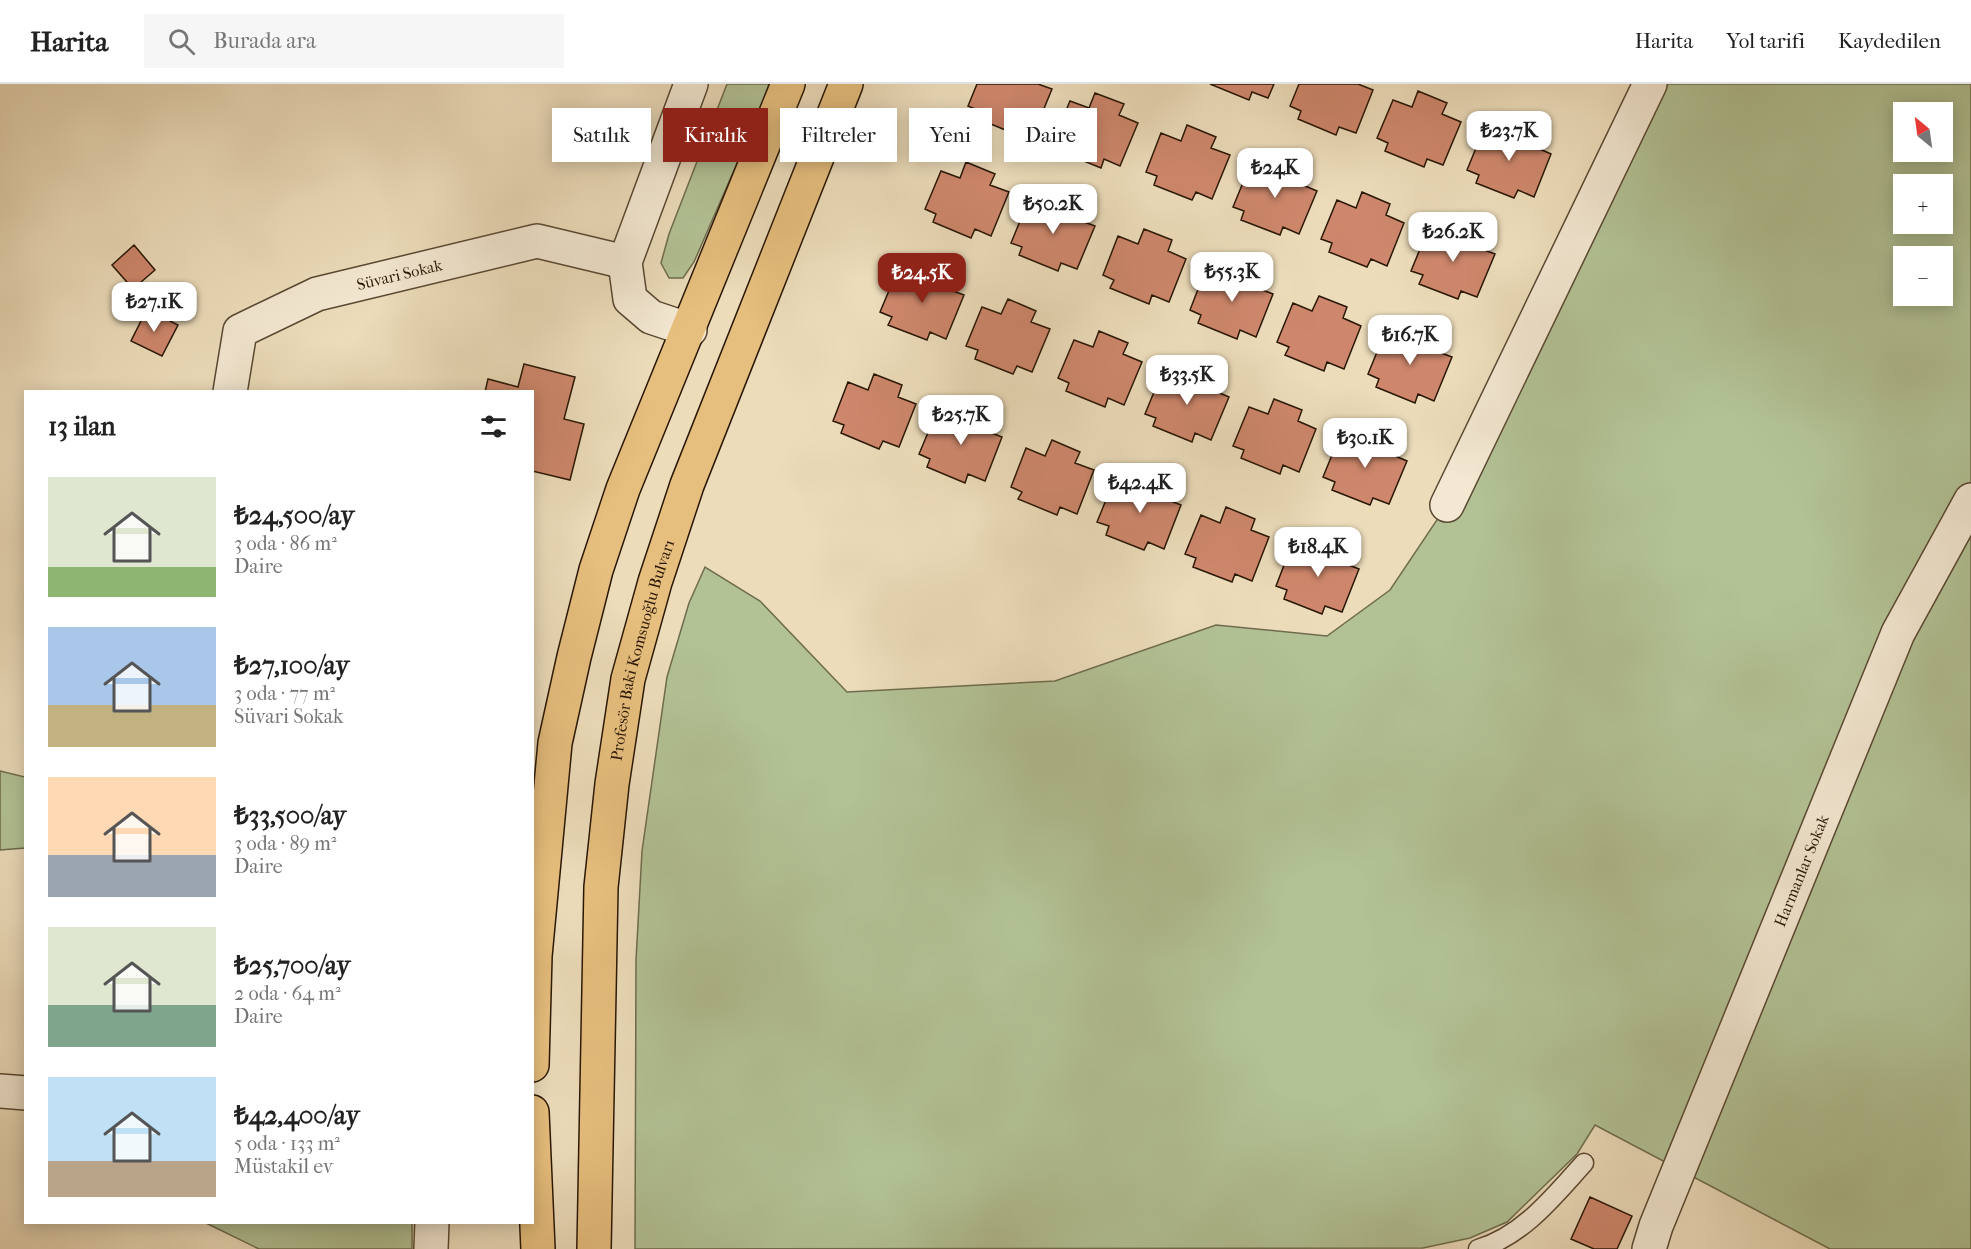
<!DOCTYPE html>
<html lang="tr">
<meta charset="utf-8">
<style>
:root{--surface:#fff;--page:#f6f6f6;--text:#222;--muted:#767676;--line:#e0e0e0;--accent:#8f2418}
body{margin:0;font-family:"IM FELL French Canon",serif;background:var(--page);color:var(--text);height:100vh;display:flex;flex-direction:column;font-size:22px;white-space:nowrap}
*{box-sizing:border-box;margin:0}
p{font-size:20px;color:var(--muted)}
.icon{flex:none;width:33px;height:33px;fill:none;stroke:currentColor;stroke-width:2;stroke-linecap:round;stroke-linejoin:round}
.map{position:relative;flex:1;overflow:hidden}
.details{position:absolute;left:24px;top:306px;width:510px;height:834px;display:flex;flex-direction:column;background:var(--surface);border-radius:0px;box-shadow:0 3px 15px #0003}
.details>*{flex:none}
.banner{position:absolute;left:552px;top:24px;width:570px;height:54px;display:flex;gap:12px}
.needle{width:39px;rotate:331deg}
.controls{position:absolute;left:1893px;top:18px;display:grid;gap:12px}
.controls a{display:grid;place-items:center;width:60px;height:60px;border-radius:0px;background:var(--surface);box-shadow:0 3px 15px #0003;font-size:30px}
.price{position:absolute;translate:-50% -51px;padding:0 14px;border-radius:12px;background:#fff;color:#222;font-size:20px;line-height:39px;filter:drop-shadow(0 2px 3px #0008)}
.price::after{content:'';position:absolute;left:50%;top:36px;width:18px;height:14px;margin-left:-9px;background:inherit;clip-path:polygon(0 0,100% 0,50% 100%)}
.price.current{background:var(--accent);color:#fff}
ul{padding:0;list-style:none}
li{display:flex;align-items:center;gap:18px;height:150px;padding:0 24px}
li span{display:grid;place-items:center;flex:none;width:168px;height:120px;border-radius:0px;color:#555}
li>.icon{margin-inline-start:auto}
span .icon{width:72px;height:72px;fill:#fffc;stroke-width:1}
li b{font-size:26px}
h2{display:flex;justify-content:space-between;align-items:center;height:72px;padding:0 24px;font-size:26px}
.tag{padding:0 21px;border-radius:0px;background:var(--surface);box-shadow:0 3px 15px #0003;font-size:21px;line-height:54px}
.tag.current{background:var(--accent);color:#fff}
header{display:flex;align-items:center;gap:36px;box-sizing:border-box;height:84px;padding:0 30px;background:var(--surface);border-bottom:2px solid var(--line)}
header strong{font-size:28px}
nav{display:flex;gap:33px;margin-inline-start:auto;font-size:21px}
.search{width:420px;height:54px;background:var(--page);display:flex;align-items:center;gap:15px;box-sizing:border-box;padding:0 21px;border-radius:0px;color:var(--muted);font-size:22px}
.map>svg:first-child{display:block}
.green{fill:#b2c295;stroke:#6e6c4d;stroke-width:1.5;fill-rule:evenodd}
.building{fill:#ce876c;stroke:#291705;stroke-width:1.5}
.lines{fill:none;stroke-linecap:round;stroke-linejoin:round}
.lane-casing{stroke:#5a4832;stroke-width:21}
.street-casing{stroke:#5a4832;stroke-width:36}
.primary-casing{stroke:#291705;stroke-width:36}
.lane{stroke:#f3e8d2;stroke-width:18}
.street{stroke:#f3e8d2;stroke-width:33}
.primary{stroke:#e6be7d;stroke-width:33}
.labels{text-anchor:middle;stroke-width:6;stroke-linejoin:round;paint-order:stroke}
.street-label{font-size:16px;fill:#291705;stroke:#f3e8d2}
</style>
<header>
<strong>Harita</strong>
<div class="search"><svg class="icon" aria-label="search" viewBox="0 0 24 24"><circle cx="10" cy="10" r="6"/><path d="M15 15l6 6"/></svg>Burada ara</div>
<nav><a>Harita</a><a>Yol tarifi</a><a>Kaydedilen</a></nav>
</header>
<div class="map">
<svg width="1971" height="1165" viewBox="0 0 1971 1165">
<rect width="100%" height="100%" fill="#ecdcba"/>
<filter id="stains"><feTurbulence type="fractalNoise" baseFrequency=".00333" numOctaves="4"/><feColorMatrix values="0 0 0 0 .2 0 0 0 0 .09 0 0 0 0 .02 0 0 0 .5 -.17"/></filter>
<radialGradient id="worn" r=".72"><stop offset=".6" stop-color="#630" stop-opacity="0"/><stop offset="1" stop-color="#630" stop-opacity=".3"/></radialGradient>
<path class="green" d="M727 0H769L762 22 694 178 683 194H669L661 179 669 150Z
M1650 0H1971V1165H1830L1595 1041 1577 1070 1507 1138 1470 1154 1423 1164 635 1165 636 876 642 767 667 593 689 519 705 483 760 517 847 608 1055 597 1216 541 1327 552 1390 506 1447 421ZM1904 28H1942V68H1904ZM1904 100H1942V140H1904ZM1904 172H1942V212H1904Z
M0 687 25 693V764L0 766Z
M206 1139H412V1165H259Z"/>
<path class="building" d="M977 0H1038L1052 5 1034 49 1018 42 1015 50 976 34 980 27 968 22Z
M1210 0H1274L1268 14 1252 8 1249 16Z
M1299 0H1358L1373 6 1356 49 1339 43 1336 51 1298 35 1301 27 1290 22Z
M1418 7 1447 19 1442 30 1461 38 1443 81 1427 75 1424 83 1385 67 1388 59 1377 54 1393 16 1412 23Z
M1095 9 1124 20 1119 31 1138 39 1120 82 1104 75 1101 84 1062 68 1066 60 1054 55 1070 17 1089 24Z
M1509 40 1537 51 1533 62 1551 70 1534 113 1518 106 1514 114 1476 99 1479 91 1467 86 1483 47 1503 55Z
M1187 41 1216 53 1211 64 1230 71 1212 115 1196 108 1192 116 1154 101 1157 92 1146 88 1161 49 1181 57Z
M1274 76 1303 88 1298 99 1317 107 1299 150 1283 143 1280 151 1241 136 1244 127 1233 123 1249 84 1268 92Z
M966 78 995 90 990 101 1009 108 991 152 975 145 971 154 933 138 936 130 925 125 941 87 960 94Z
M1362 108 1390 120 1386 131 1404 139 1387 182 1371 175 1367 183 1329 168 1332 159 1321 155 1337 116 1356 124Z
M1052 112 1081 123 1076 135 1095 142 1077 185 1061 179 1058 187 1019 171 1022 163 1011 159 1027 120 1046 127Z
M1452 140 1481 151 1476 163 1495 170 1477 213 1461 207 1458 215 1419 200 1423 191 1411 187 1427 148 1446 156Z
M1144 145 1172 156 1168 167 1186 175 1169 218 1152 211 1149 220 1110 204 1114 196 1103 191 1118 152 1138 160Z
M134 161 155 186 133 205 112 181Z
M1231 180 1259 191 1255 203 1273 210 1256 253 1240 246 1237 255 1198 239 1201 231 1190 226 1205 187 1225 195Z
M922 181 950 193 945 204 964 211 946 255 930 248 927 256 888 241 892 233 880 228 896 190 915 197Z
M1319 212 1347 223 1343 234 1361 242 1344 285 1327 278 1324 287 1285 271 1289 263 1277 258 1293 219 1312 227Z
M1008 215 1036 227 1031 238 1050 245 1032 288 1017 282 1013 290 975 275 978 266 966 262 982 223 1001 230Z
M147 225 178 241 162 272 131 257Z
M1409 243 1438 255 1433 266 1452 273 1434 317 1418 310 1415 319 1376 303 1379 295 1368 290 1384 251 1403 259Z
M1099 247 1128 259 1123 270 1142 278 1124 321 1108 314 1105 323 1066 307 1069 299 1058 294 1074 256 1093 263Z
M524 280 575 293 564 335 584 340 570 396 532 387V308H485L488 295 518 303Z
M1186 283 1215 294 1210 305 1229 313 1211 356 1195 349 1192 358 1153 342 1156 334 1145 330 1161 291 1180 298Z
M874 290 902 301 898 313 916 320 899 363 883 357 879 365 841 349 844 341 833 337 848 298 868 306Z
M1274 315 1302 326 1298 337 1316 345 1299 388 1283 381 1280 390 1241 374 1244 366 1233 362 1249 323 1268 330Z
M960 323 988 335 984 346 1002 353 985 397 968 390 965 399 927 383 930 375 919 370 935 332 954 339Z
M1365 346 1393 358 1388 369 1407 377 1389 420 1373 414 1370 421 1332 406 1335 398 1323 393 1339 354 1358 362Z
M1052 356 1080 368 1075 379 1094 386 1077 430 1060 423 1057 431 1018 415 1022 408 1011 403 1026 364 1045 372Z
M1139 391 1167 403 1163 414 1181 421 1164 465 1148 458 1144 466 1106 451 1109 442 1097 438 1113 399 1132 407Z
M1226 423 1255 435 1251 446 1269 453 1252 497 1235 490 1232 498 1193 483 1196 474 1185 470 1201 431 1220 439Z
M1317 455 1345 466 1341 478 1359 485 1342 528 1325 522 1322 530 1284 515 1287 506 1276 502 1291 463 1311 471Z
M1590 1113 1632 1132 1617 1165H1594L1571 1155Z"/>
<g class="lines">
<g class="lane-casing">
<path id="lane" d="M1478 1165C1523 1152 1554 1112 1584 1079"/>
</g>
<g class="street-casing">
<g id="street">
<path d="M690 246 651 233 630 215 625 178 691 0"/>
<path id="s1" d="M230 308 240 247 317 210 537 157 625 178"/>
<path d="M1447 421 1650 0"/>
<path d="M0 1007 26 1009"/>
<path d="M431 1165 432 1138"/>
<path id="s2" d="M1649 1165 1656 1142 1898 549 1971 416"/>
</g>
</g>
<g class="primary-casing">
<g id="primary">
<path d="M532 981 535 872 555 659 574 573 596 486 623 405 788 0"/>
<path d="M532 1028 538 1165"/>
<path id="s3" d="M594 1165 601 803 612 700 628 595 655 498 687 401 846 0"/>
</g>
</g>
<use href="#lane" class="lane"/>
<use href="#street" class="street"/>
<use href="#primary" class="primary"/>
</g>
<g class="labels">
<g class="street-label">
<text dy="6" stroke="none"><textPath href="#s1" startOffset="232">Süvari Sokak</textPath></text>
<text dy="6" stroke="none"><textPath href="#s3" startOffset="603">Profesör Baki Komsuoğlu Bulvarı</textPath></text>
<text dy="6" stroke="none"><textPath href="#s2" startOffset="408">Harmanlar Sokak</textPath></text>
</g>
</g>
<rect width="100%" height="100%" filter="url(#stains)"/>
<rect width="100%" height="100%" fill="url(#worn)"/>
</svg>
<div class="controls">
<a><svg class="needle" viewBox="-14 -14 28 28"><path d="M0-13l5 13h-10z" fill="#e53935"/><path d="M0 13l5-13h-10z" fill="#767676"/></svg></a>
<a>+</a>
<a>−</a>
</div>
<b class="price" style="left:1509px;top:78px">₺23.7K</b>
<b class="price" style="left:1275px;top:115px">₺24K</b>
<b class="price" style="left:1053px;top:151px">₺50.2K</b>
<b class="price" style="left:1453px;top:179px">₺26.2K</b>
<b class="price" style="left:1232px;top:219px">₺55.3K</b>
<b class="price current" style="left:922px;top:220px">₺24.5K</b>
<b class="price" style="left:154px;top:249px">₺27.1K</b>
<b class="price" style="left:1410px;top:282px">₺16.7K</b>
<b class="price" style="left:1187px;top:322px">₺33.5K</b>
<b class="price" style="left:961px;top:362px">₺25.7K</b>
<b class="price" style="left:1365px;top:385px">₺30.1K</b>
<b class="price" style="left:1140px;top:430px">₺42.4K</b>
<b class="price" style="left:1318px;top:494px">₺18.4K</b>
<div class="banner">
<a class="tag">Satılık</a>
<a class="tag current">Kiralık</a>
<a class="tag">Filtreler</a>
<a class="tag">Yeni</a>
<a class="tag">Daire</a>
</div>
<section class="details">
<h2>13 ilan<svg class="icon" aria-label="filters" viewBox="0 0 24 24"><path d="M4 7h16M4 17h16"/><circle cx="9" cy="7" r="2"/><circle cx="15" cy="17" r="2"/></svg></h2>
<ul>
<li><span style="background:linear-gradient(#dfe7d0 75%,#8fb573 0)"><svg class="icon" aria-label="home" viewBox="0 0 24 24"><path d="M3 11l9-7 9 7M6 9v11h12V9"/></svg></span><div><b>₺24,500/ay</b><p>3 oda · 86 m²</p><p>Daire</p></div></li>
<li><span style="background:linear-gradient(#a9c7e8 65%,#c2b280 0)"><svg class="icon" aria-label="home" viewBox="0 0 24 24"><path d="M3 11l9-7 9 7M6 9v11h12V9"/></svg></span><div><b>₺27,100/ay</b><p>3 oda · 77 m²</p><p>Süvari Sokak</p></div></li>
<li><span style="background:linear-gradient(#ffd9b3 65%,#9aa5b1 0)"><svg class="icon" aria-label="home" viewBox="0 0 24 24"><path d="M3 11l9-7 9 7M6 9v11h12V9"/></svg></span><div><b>₺33,500/ay</b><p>3 oda · 89 m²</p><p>Daire</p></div></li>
<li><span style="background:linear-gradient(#dfe7d0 65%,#7fa58c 0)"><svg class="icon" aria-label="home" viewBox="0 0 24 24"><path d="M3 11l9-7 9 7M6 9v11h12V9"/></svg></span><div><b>₺25,700/ay</b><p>2 oda · 64 m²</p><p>Daire</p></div></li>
<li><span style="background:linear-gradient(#bfe0f5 70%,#b9a48a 0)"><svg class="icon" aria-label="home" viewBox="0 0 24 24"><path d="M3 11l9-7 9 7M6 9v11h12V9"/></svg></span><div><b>₺42,400/ay</b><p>5 oda · 133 m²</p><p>Müstakil ev</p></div></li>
</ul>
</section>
</div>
